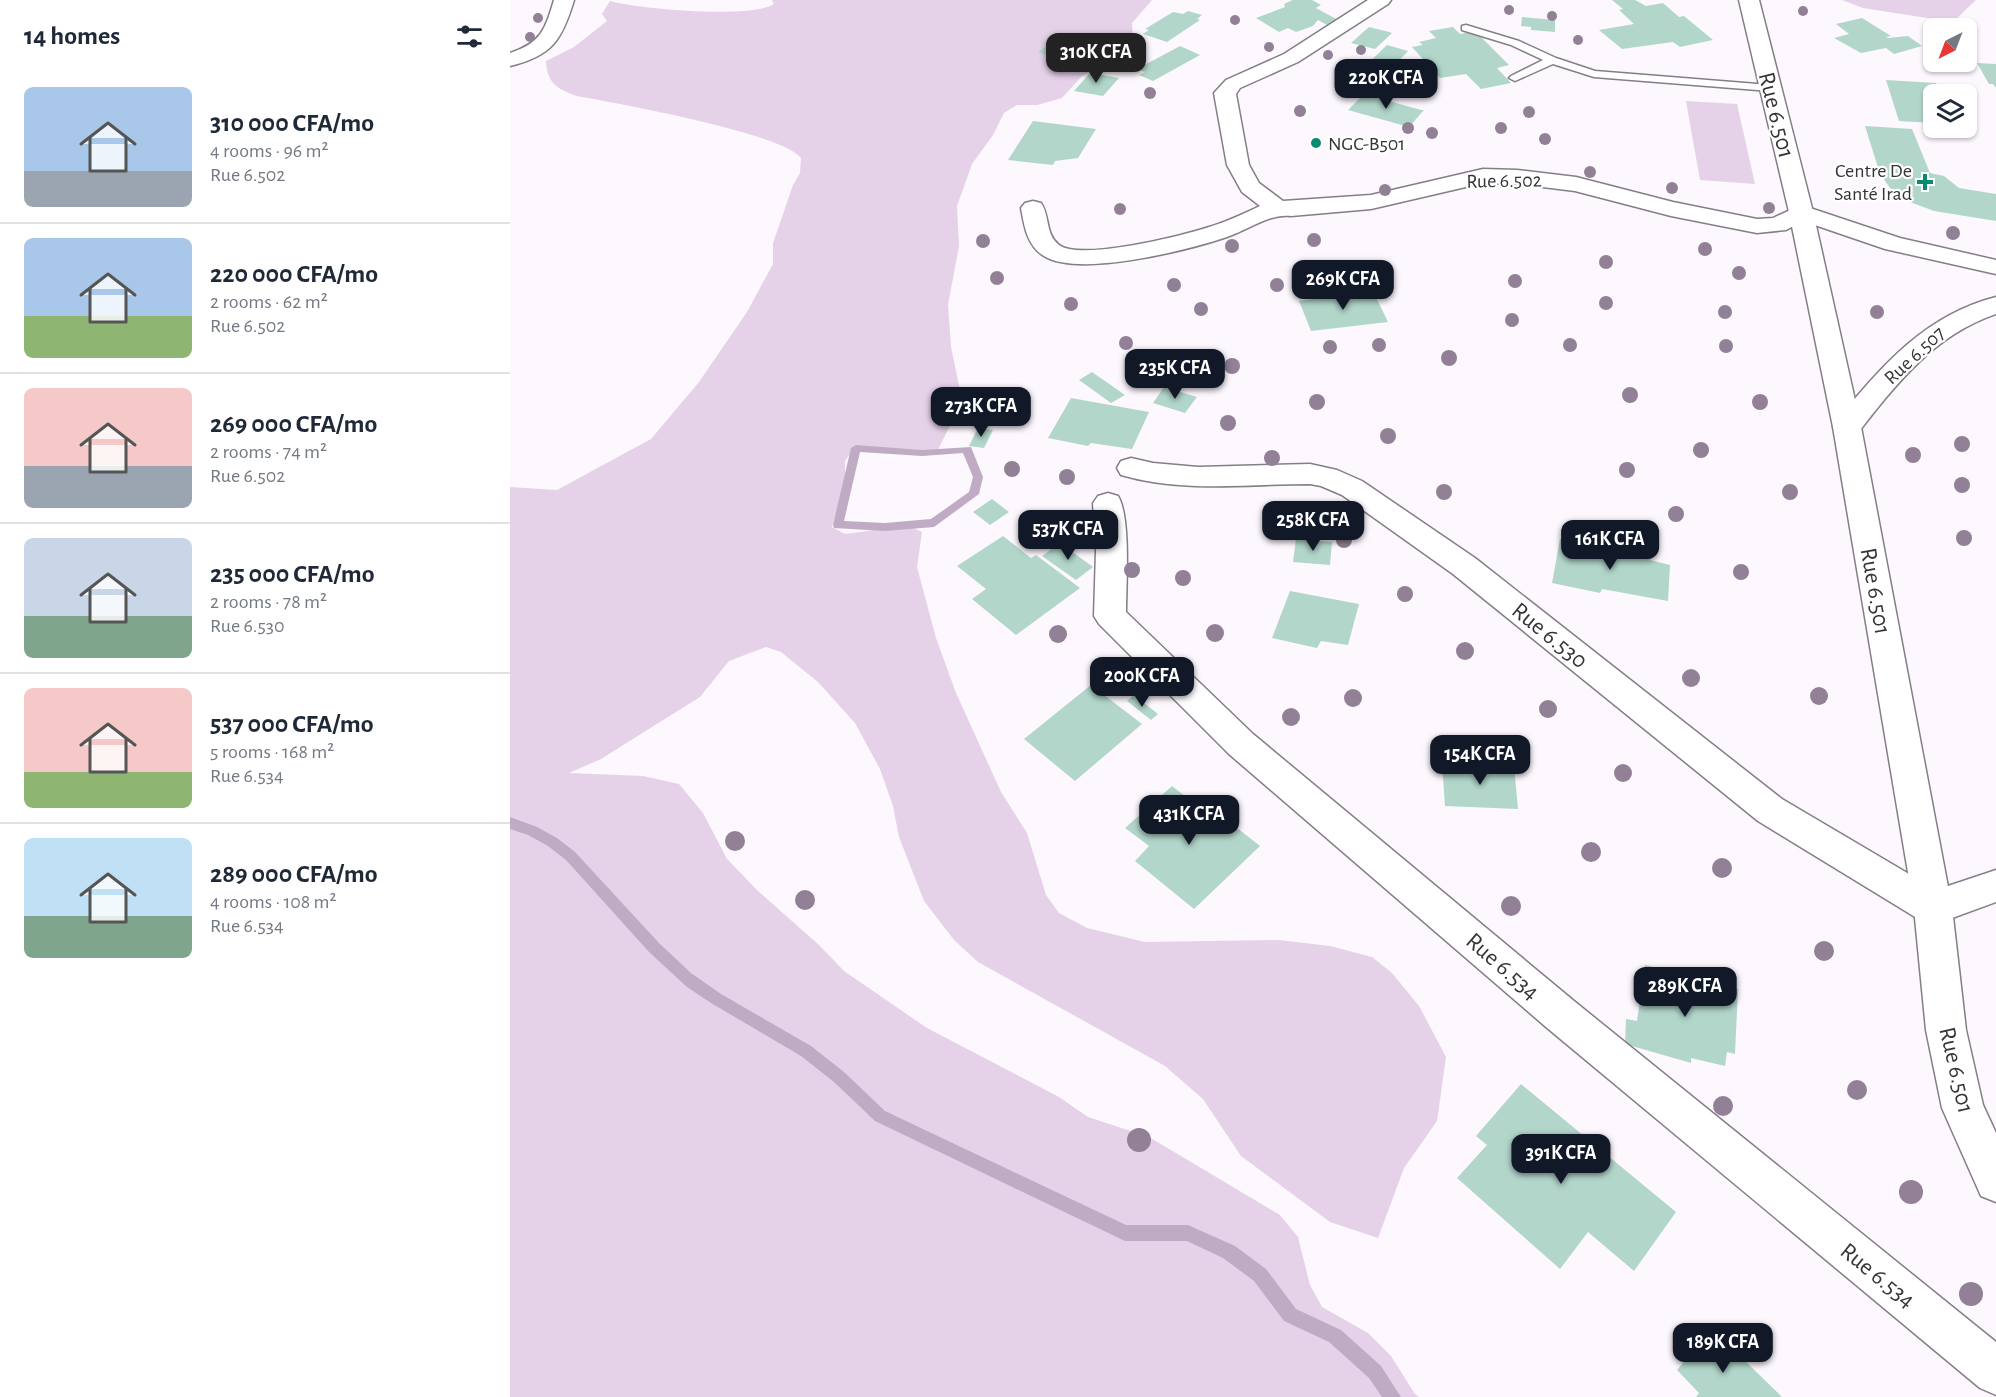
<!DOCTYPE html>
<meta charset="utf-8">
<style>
:root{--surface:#fff;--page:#f6f6f7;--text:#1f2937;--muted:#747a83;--line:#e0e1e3;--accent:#111827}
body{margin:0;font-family:"Alegreya Sans",sans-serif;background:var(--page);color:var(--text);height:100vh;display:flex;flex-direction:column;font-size:22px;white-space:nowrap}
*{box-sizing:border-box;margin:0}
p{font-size:20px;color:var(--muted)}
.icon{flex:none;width:33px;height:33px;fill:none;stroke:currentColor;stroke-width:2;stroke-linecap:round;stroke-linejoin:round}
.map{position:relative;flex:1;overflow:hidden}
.side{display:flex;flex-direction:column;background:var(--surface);width:510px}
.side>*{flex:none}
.needle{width:39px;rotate:222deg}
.fabs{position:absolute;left:1413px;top:18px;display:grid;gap:12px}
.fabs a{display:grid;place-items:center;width:54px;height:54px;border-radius:9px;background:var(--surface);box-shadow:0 2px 4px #0004;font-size:30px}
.price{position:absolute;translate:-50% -51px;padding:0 14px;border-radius:12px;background:var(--accent);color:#fff;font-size:20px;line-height:39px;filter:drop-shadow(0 2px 3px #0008)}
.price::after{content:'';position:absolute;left:50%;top:36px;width:18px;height:14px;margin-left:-9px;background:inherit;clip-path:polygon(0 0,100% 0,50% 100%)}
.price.current{background:#222;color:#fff}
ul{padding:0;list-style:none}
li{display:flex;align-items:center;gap:18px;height:150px;padding:0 24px}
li+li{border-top:2px solid var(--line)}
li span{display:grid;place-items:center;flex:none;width:168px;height:120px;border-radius:9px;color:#555}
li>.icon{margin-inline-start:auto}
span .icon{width:72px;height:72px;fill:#fffc;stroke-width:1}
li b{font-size:26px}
h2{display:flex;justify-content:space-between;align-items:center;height:72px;padding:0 24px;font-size:26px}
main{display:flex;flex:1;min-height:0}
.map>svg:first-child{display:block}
.green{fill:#e5d2e8}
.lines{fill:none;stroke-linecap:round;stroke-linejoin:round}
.stream{fill:#c0abc4;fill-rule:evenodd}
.building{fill:#b2d7ca}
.service-casing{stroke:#857d87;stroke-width:3}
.minor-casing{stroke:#857d87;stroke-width:3}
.tertiary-casing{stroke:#857d87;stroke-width:3}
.service{fill:#fff;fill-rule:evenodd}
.minor{fill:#fff;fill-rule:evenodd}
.tertiary{fill:#fff;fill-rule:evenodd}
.tree{fill:#928096}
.poi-dot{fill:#068a70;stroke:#fff;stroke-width:2}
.labels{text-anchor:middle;stroke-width:4.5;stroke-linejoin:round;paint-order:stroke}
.far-poi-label{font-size:20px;fill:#373438;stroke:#fff;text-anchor:start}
.far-street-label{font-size:20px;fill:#373438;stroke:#fff}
.street-label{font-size:24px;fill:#373438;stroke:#fff}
</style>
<main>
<section class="side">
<h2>14 homes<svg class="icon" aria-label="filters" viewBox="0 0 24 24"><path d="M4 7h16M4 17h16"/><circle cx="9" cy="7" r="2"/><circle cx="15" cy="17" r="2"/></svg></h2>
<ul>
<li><span style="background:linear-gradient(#a9c7e8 70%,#9aa5b1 0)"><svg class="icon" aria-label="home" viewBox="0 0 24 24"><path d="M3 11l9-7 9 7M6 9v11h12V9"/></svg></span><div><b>310 000 CFA/mo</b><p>4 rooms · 96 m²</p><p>Rue 6.502</p></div></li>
<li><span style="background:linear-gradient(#a9c7e8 65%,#8fb573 0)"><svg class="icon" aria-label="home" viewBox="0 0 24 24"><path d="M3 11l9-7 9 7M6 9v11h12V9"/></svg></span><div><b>220 000 CFA/mo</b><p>2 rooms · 62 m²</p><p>Rue 6.502</p></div></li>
<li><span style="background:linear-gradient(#f6c9c9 65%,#9aa5b1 0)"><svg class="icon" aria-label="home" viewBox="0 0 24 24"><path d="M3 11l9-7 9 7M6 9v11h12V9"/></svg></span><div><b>269 000 CFA/mo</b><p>2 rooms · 74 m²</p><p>Rue 6.502</p></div></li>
<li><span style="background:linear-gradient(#c9d6e8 65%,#7fa58c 0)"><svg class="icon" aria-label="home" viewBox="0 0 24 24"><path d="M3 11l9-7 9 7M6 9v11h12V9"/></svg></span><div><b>235 000 CFA/mo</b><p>2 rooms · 78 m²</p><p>Rue 6.530</p></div></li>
<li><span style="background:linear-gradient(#f6c9c9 70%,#8fb573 0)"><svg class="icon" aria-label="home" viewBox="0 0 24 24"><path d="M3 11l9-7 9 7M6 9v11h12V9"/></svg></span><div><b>537 000 CFA/mo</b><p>5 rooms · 168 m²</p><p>Rue 6.534</p></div></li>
<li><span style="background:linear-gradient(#bfe0f5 65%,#7fa58c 0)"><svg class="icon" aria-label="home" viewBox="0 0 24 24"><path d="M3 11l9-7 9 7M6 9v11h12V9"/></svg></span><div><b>289 000 CFA/mo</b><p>4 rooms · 108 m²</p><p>Rue 6.534</p></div></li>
</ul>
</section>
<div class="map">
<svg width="1486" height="1397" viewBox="0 0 1486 1397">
<rect width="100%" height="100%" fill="#fdf7fe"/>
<path class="green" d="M262 0H642L622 23 623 38 631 56 622 63 586 68 572 76 552 98 527 105H507L494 113 483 135 462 164 447 206 449 246 438 305 441 347 451 395 447 411 428 450 408 453 350 451 340 454 335 461V484L322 527 335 534 379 528H403L412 532 407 567 426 638 446 693 491 792 517 833 536 895 549 913 577 928 635 942 769 940 820 946 862 957 882 973 909 1006 936 1057 927 1121 894 1168 868 1238 820 1222 731 1156 693 1099 655 1066 468 962 444 940 414 901 389 837 383 806 370 769 345 723 308 682 271 652 256 647 219 661 190 697 91 759 59 773 133 776 169 784 193 813 217 859 248 891 309 945 334 971 417 1028 549 1097 578 1117 639 1137 770 1215 788 1237 800 1285 812 1307 858 1333 881 1356 905 1394 909 1397H0V487L47 490 141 439 189 382 237 312 263 264V243L283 185 290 173 291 158C273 133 105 103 67 96 47 89 37 83 36 61L64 47 97 21 92 14 100 1C128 9 241 19 264 4Z
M1332 0H1466L1443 22 1353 8Z
M1176 101 1227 104 1245 184 1190 180Z"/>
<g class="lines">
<path class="stream" d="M346 445 412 450 461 447 473 477 469 494 424 527 375 531 324 528 323 525 341 448ZM350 452 412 456 453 453 463 477 459 492 421 519 375 523 334 521Z
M0 817 27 827 47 838 65 852 149 943 181 973 211 994 301 1046 334 1072 375 1111 616 1225H678L725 1246 756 1269 786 1309 831 1330 871 1366 891 1397H872L859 1378 819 1342 774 1321 744 1281 713 1258 677 1241H615L365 1121 324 1082 291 1056 201 1003 177 987 139 952 56 860 38 846 18 835 0 829Z"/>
</g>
<path class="building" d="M783 0H802L811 5 806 8 830 21 819 26 808 20 803 26 786 32 778 28 769 32 746 18 775 7 774 4Z
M1102 0H1125L1136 6 1153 3 1169 17 1174 16 1203 40 1170 47 1163 42 1112 49 1089 30 1124 24 1109 10 1113 9Z
M678 11 692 15 687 19 690 20 657 42 633 34 639 30 635 29 663 12 673 14Z
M1012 17 1045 20V32L1021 30V27L1011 26Z
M1352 18 1381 36 1376 37 1378 38 1398 36 1412 46 1384 54 1376 48 1351 53 1324 38 1339 34 1326 24Z
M859 27 879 32 882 33 865 49 841 43Z
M943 27 950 34 965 31 999 65 987 68 1001 83 971 89 956 74 930 78 902 47 913 45 909 42 926 38 919 31Z
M877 45 898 51 861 90 837 84Z
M537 46 552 51 543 57 528 52Z
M670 46 690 55 643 81 629 75 635 72 627 69Z
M606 49 617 54 594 65 583 59Z
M1467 63 1486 64V88L1483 84H1479Z
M580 73 609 78 593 96 564 91Z
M1376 80 1426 83 1430 94H1424V123L1389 121Z
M854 94 911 110H914L899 127 838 110Z
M523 121 586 129 568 158 545 161 543 165 498 160Z
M1355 126 1402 129 1420 173 1434 176 1449 188 1486 194V221L1424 211 1400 202 1380 188 1370 174Z
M863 291 878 322 801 331 789 301Z
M582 372 615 395 601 403 569 380Z
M654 387 687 397 675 413 643 403Z
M561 398 639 412 622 449 581 443 578 446 538 438Z
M468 428 483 430 474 448 459 446Z
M482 499 499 512 480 525 463 512Z
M493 536 521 558 526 555 570 588 506 635 462 599 476 589 447 566Z
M786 539 822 542 820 565 783 562Z
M1050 539 1142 556 1140 560 1160 565 1158 601 1092 589 1090 593 1042 583Z
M550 543 583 567 566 580 532 556Z
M780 591 849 604 838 645 811 641 807 648 762 638Z
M581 685 632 724 565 781 514 739Z
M624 695 648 714 641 720 617 701Z
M932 763 1004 766 1008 809 935 806Z
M662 786 689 807 694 802 750 846 684 909 625 861 639 846 615 828Z
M1135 965 1228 989 1225 1054 1217 1052 1215 1066 1181 1058V1063L1115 1044 1116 1019 1127 1021Z
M1011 1084 1166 1212 1124 1271 1078 1232 1050 1269 947 1178 977 1145 966 1136Z
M1195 1336 1217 1358 1224 1350 1272 1397H1186L1189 1393 1167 1370Z"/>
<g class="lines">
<g class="service-casing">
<path id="service" d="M956 25 1009 41 1046 58 1085 71 1260 85 1266 88 1260 91 1084 77 1043 64 1005 81 999 78 1001 76 1033 60 1001 45 952 30V26Z"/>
</g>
<g class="minor-casing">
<path id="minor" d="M44 0H64C52 40 42 56 0 66V53C31 43 35 30 44 0Z
M858 0H881L878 4 788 62 730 88 726 94 739 165 749 183 773 201 861 195 973 169 1007 170 1066 177 1163 202 1247 219 1263 218 1291 205 1390 238 1486 260V274L1375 249 1293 221 1276 230 1247 233 1161 216 1065 191 1007 184 973 183 861 209 781 216C760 213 738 230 717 237 678 250 569 278 534 256 517 246 514 225 511 208L515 203 523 201 531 203C540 216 535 234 549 245 570 261 672 236 699 227 716 222 733 214 750 206L732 192 717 165 704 93 716 80 774 54Z
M1486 297V314C1424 335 1386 384 1347 434L1337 436 1327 434 1323 427 1327 420C1372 366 1415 315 1486 297Z
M621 458 643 463 688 467 800 464 827 470 852 481 965 558 1272 799 1426 890 1486 870V902L1423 925 1410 920 1248 821 943 574 832 495 811 486 800 484C736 484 673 493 611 475L607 468 611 461Z
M598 493 608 496C621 517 616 585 616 612L743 734 1064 1001 1486 1342V1395L1470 1388 1036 1027 719 754 589 624 584 616 586 551 583 503 588 496Z"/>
</g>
<g class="tertiary-casing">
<path id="tertiary" d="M1229 0H1249L1303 212 1351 427 1442 908 1456 1030 1473 1105 1486 1133V1202L1471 1196 1432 1108 1416 1030 1404 908 1323 427 1279 212Z"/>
</g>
<use href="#service" class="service"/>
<use href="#minor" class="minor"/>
<use href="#tertiary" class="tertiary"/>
</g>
<g class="tree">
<circle cx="999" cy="10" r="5"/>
<circle cx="1293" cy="11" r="5"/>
<circle cx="1042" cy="16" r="5"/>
<circle cx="28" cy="18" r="5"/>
<circle cx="725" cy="20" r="5"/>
<circle cx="20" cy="37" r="5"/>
<circle cx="1068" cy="40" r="5"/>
<circle cx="759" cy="47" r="5"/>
<circle cx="851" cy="50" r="5"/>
<circle cx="818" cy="55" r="5"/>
<circle cx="640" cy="93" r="6"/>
<circle cx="790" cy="111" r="6"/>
<circle cx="1019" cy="112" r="6"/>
<circle cx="898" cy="128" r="6"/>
<circle cx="991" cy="128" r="6"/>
<circle cx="922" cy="133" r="6"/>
<circle cx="1035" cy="139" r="6"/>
<circle cx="1080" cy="172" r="6"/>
<circle cx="1162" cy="188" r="6"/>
<circle cx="875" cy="190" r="6"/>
<circle cx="1356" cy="195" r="6"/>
<circle cx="1259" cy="208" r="6"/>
<circle cx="610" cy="209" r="6"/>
<circle cx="1443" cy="233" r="7"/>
<circle cx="804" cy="240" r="7"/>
<circle cx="473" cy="241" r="7"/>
<circle cx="722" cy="246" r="7"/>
<circle cx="1195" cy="249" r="7"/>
<circle cx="1096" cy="262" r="7"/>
<circle cx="842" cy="271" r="7"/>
<circle cx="1229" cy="273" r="7"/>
<circle cx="487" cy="278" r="7"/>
<circle cx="1005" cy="281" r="7"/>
<circle cx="664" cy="285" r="7"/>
<circle cx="767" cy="285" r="7"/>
<circle cx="1096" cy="303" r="7"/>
<circle cx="561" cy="304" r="7"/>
<circle cx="691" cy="309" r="7"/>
<circle cx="1215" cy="312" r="7"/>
<circle cx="1367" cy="312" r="7"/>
<circle cx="1002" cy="320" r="7"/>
<circle cx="616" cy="343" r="7"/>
<circle cx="869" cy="345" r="7"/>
<circle cx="1060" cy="345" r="7"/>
<circle cx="1216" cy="346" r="7"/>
<circle cx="820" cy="347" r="7"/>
<circle cx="939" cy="358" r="8"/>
<circle cx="722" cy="366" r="8"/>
<circle cx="1120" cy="395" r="8"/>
<circle cx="484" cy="396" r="8"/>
<circle cx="807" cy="402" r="8"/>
<circle cx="1250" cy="402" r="8"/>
<circle cx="718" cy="423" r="8"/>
<circle cx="878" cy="436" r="8"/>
<circle cx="1452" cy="444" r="8"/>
<circle cx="1191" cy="450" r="8"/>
<circle cx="1403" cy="455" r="8"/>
<circle cx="762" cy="458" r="8"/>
<circle cx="502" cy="469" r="8"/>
<circle cx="1117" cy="470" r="8"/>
<circle cx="557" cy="477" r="8"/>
<circle cx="1452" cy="485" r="8"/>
<circle cx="934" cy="492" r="8"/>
<circle cx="1280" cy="492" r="8"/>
<circle cx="1166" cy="514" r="8"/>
<circle cx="1454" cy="538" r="8"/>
<circle cx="834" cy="540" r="8"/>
<circle cx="622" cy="570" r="8"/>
<circle cx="1231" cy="572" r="8"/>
<circle cx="673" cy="578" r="8"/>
<circle cx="895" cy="594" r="8"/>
<circle cx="705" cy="633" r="9"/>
<circle cx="548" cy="634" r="9"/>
<circle cx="955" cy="651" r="9"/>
<circle cx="1181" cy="678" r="9"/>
<circle cx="1309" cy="696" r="9"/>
<circle cx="843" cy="698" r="9"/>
<circle cx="1038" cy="709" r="9"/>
<circle cx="781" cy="717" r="9"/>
<circle cx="1113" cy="773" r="9"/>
<circle cx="225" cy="841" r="10"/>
<circle cx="1081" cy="852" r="10"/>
<circle cx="1212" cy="868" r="10"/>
<circle cx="295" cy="900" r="10"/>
<circle cx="1001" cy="906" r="10"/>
<circle cx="1314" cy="951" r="10"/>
<circle cx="1347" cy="1090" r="10"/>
<circle cx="1213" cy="1106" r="10"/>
<circle cx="629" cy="1140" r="12"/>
<circle cx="1401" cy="1192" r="12"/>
<circle cx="1461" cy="1294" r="12"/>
</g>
<g class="poi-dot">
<circle cx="806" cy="143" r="6"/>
<path d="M1412 173h6v6h6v6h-6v6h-6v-6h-6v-6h6z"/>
</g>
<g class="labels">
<g class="far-poi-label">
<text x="818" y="150">NGC-B501</text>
<text x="1402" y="177" text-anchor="end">Centre De<tspan x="1402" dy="23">Santé Irad</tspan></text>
</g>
<g class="far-street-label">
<text transform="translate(994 180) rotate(-1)" y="7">Rue 6.502</text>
<text transform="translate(1404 355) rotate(-43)" y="7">Rue 6.507</text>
</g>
<g class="street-label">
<text transform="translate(1267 115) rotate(76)" y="8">Rue 6.501</text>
<text transform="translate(1366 591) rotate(80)" y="8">Rue 6.501</text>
<text transform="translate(1040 635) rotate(39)" y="8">Rue 6.530</text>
<text transform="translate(993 966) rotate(41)" y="8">Rue 6.534</text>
<text transform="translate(1447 1070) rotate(77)" y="8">Rue 6.501</text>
<text transform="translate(1368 1275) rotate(39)" y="8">Rue 6.534</text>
</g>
</g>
</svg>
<div class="fabs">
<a><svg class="needle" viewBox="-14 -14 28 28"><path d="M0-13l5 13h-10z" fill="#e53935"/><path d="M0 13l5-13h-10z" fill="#747a83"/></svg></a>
<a><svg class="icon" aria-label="layers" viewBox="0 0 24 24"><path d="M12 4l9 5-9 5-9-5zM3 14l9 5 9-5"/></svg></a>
</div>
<b class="price current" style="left:586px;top:84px">310K CFA</b>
<b class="price" style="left:876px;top:110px">220K CFA</b>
<b class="price" style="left:833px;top:311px">269K CFA</b>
<b class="price" style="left:665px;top:400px">235K CFA</b>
<b class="price" style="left:471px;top:438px">273K CFA</b>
<b class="price" style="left:803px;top:552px">258K CFA</b>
<b class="price" style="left:558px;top:561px">537K CFA</b>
<b class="price" style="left:1100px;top:571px">161K CFA</b>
<b class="price" style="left:632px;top:708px">200K CFA</b>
<b class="price" style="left:970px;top:786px">154K CFA</b>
<b class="price" style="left:679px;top:846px">431K CFA</b>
<b class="price" style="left:1175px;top:1018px">289K CFA</b>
<b class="price" style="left:1051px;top:1185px">391K CFA</b>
<b class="price" style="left:1213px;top:1374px">189K CFA</b>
</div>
</main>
